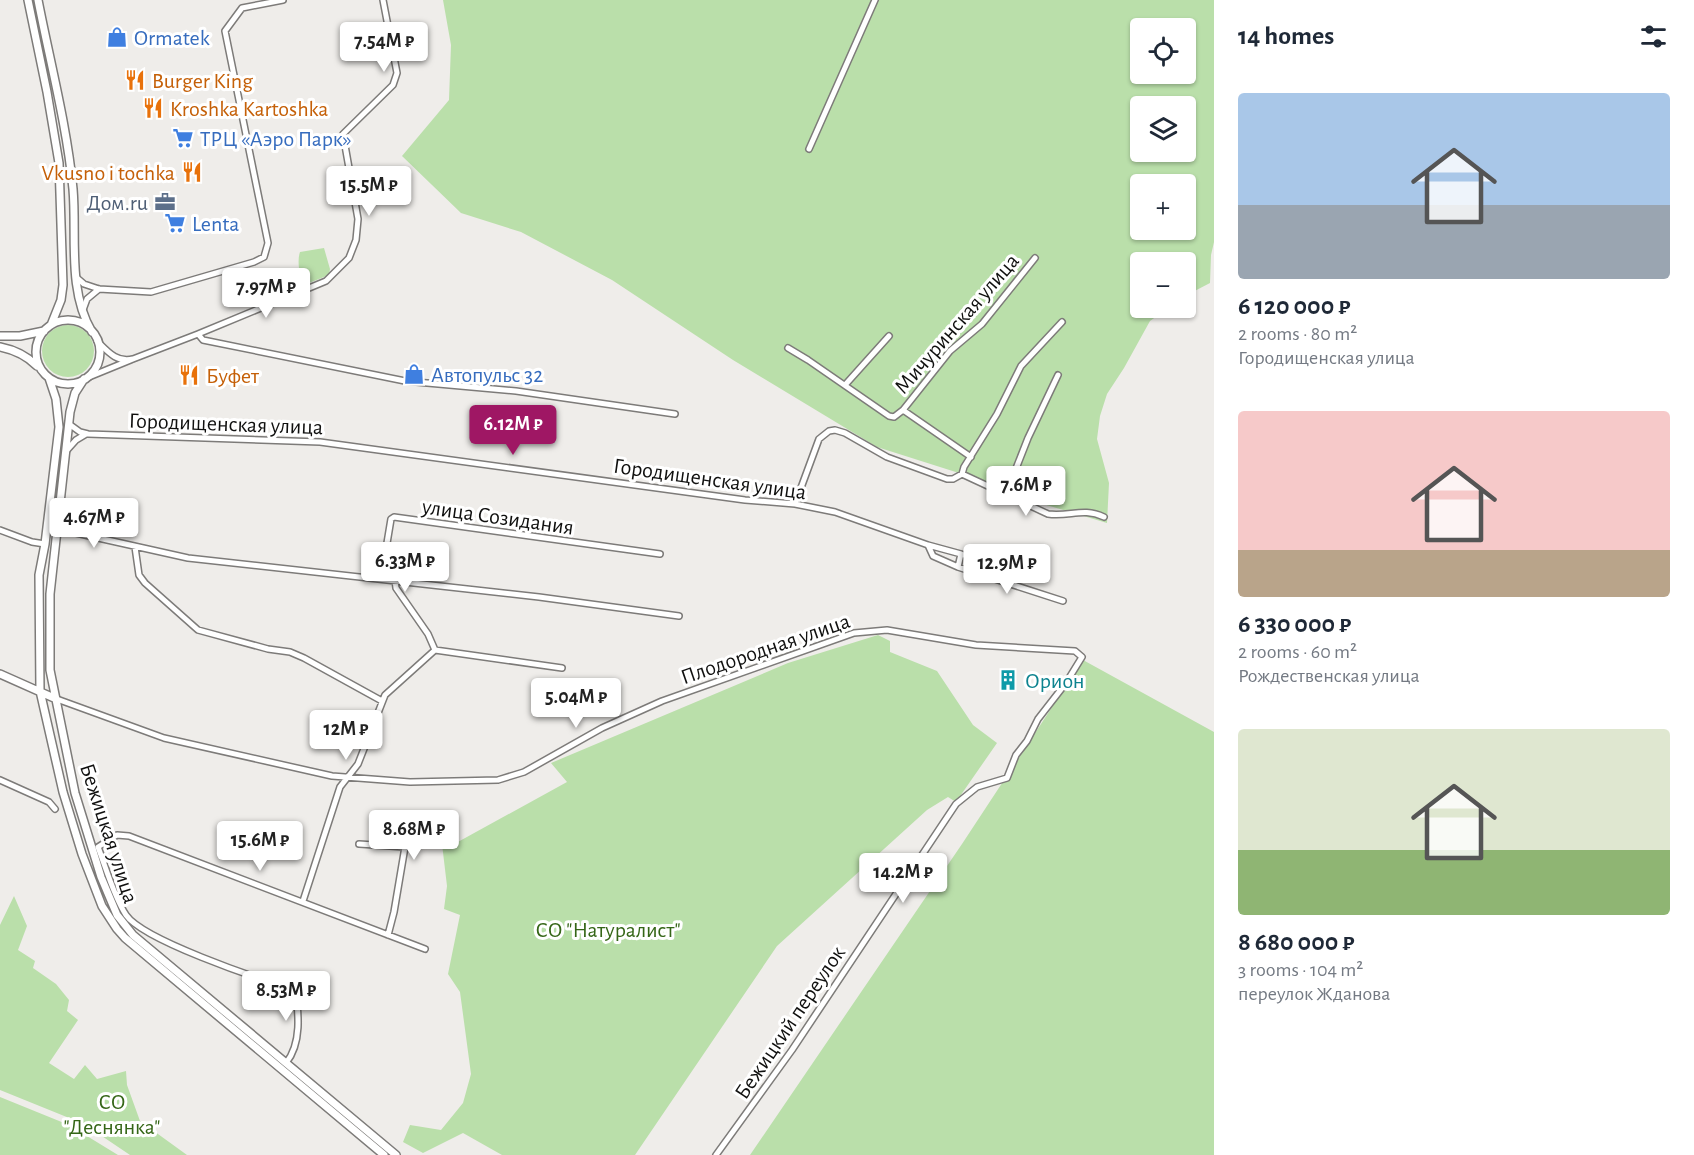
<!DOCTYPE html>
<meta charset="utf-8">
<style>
:root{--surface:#fff;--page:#f6f6f7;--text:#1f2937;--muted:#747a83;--accent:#9f1764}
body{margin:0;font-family:"Alegreya Sans",sans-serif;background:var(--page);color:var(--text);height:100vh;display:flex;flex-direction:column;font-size:22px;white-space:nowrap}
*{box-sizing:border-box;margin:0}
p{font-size:20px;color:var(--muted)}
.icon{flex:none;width:33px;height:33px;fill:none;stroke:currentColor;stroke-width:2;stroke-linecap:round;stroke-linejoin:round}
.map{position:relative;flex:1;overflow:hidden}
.side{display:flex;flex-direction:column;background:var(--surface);width:480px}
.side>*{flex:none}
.controls{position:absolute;left:1130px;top:18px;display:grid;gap:12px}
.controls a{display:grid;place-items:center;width:66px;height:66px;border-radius:6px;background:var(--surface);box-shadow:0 2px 4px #0004;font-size:30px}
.price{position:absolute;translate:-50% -51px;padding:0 14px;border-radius:6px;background:#fff;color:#222;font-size:20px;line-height:39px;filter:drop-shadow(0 2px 3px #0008)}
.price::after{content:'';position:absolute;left:50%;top:36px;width:18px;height:14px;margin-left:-9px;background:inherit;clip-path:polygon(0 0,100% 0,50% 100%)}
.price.selected{background:var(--accent);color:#fff}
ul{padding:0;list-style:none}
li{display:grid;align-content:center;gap:12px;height:318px;padding:0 24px}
li span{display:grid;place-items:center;height:186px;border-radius:6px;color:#555}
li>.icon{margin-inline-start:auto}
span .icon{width:108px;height:108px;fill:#fffc;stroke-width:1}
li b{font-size:26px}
h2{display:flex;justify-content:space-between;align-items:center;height:72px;padding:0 24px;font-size:26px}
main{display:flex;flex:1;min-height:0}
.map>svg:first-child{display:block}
.green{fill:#badfaa;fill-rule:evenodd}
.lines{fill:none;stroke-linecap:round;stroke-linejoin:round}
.minor-casing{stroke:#7d7b79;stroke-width:8}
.major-casing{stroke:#7d7b79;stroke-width:10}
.minor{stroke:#fff;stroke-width:5}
.major{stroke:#fff;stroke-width:7}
.labels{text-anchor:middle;stroke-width:6;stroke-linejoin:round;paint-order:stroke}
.shop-label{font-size:22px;fill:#366cbe;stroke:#fff;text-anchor:start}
.food-label{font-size:22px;fill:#c56008;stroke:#fff;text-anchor:start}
.service-label{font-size:22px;fill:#4e5e75;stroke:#fff;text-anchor:end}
.street-label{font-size:22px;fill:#10100f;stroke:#fff}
.culture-label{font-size:22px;fill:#0d838f;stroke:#fff;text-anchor:start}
.park-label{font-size:22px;fill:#356617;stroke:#fff}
</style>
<main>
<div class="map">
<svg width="1214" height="1155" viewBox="0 0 1214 1155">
<rect width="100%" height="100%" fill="#efedea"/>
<path class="green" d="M443 0H1214V242L1211 255 1210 283 1185 296V262H1140V308H1168L1150 321 1124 368 1107 394 1100 416 1097 439 1109 483 1107 523 1006 493 962 474 877 447 733 360 612 280 521 232 461 213 402 156 449 100 451 45ZM1140 28H1185V74H1140ZM1140 106H1185V152H1140ZM1140 184H1185V230H1140Z
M324 248 330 269 329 275 309 283H304C299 276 297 260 300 252Z
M42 351a26 26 0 1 1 52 0a26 26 0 1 1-52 0Z
M878 635 890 641V652L937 671 973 725 997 743 956 802 948 797 927 810 777 946 635 1155H502L463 1133 423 1153 403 1142 410 1125 441 1130 463 1103 471 1074 460 992 448 974 460 915 444 909 447 886 442 844 456 843 567 782 551 763 788 663Z
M1083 660 1214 732V1155H750L962 844Z
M14 896 27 926 18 950 35 961 33 968 56 984 69 1000 67 1011 78 1020 49 1063 74 1079 85 1065 97 1079 126 1071 127 1085 140 1121 187 1155H130L84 1124 0 1090V925Z
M0 1097 69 1125 118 1155H0Z"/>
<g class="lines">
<g class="minor-casing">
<path id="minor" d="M809 149 875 0
M77 278 84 284 99 289 151 292 254 262 264 257 268 243 225 31 242 8 283 0
M83 310 87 299 99 289
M198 334 326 281 349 258 356 240 358 219 343 134 393 85 397 73 383 0
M788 348 808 360 889 416 894 417 903 410 971 457
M133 359 198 334 203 340 405 381 516 391 675 414
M84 379 133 359C117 363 108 352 97 341
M845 385 889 336
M903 410 950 351 982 324 1035 258
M69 424 80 432 88 434 320 442 745 500 795 504 835 512 928 545 933 556 958 567 961 554 928 545
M67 450 76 440 86 434
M962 474 1048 514C1070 517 1083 507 1104 517
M1006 494 1028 438 1058 375
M795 504 819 439 829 431 835 430 845 433 887 457 947 479H953L962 474 964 467 997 414 1021 366 1062 322
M58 529 188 558 539 597 679 616
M0 530 32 542 45 544
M135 547 139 575 145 583 198 630 268 649 290 652 304 658 382 701
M961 554 1024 576
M958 567 1063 601
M384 579 386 549 391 519 394 517 660 554
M395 580 396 588 428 634 435 650
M435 650 562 668
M54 698 164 738 332 776 410 782 498 780 524 772 602 728 662 701 854 633 887 630 976 645 1075 651 1082 657 1066 683 1038 719 1027 741 1016 755 1007 778 977 787 956 804 792 1050 716 1155
M0 780 49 802 55 809
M359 844 405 847 394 912 388 935
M303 901 340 787 358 764 385 695 435 650
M286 1063C303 1042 298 1010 295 985L289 988C256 978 143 940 126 915 114 897 106 868 98 847L117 835 129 836 425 949"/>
</g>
<g class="major-casing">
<path id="major" d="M28 0 47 92 59 163 63 285 61 300 51 325
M38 0C50 62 67 126 73 189 77 235 67 290 92 332
M36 352a32 32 0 1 1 64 0a32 32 0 1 1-64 0Z
M0 336H20L44 331
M0 347C15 350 26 355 37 366
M49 378 56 399 59 427 45 544 39 575 40 691 63 792 82 854 102 906 117 929 125 938 384 1155
M84 379 75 393 70 412 50 594V670L75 793 101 877 117 915 133 935 396 1155
M0 674 54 698"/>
</g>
<use href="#minor" class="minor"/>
<use href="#major" class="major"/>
</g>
<defs>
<g id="shop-bare" transform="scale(1.62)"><path d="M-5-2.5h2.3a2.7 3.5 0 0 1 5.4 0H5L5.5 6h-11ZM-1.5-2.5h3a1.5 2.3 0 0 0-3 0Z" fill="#3f7fe0" stroke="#fff" stroke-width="2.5" paint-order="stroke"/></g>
<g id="restaurant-bare" transform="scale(1.62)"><path d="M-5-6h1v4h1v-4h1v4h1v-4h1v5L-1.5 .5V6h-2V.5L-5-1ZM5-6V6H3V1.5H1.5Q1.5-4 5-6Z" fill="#e8710a" stroke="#fff" stroke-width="2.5" paint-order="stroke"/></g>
<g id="supermarket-bare" transform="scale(1.62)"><path d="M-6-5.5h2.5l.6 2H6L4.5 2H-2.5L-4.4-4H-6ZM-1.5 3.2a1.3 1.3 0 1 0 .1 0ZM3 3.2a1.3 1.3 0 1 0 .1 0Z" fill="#3f7fe0" stroke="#fff" stroke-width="2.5" paint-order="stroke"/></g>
<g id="office-bare" transform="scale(1.62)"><path d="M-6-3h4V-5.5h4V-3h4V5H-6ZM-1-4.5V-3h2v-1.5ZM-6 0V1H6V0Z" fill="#5c6f8a" stroke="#fff" stroke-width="2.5" paint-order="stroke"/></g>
<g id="building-bare" transform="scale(1.62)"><path d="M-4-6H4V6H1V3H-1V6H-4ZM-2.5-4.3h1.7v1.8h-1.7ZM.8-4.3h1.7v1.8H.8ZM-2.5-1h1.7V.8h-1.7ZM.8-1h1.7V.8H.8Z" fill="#0f9aa8" stroke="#fff" stroke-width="2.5" paint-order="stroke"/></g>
</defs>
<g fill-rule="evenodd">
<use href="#shop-bare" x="117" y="37"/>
<use href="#restaurant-bare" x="135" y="80"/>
<use href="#restaurant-bare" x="153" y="108"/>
<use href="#supermarket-bare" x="183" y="138"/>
<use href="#restaurant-bare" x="192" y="172"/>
<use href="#office-bare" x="165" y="202"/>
<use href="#supermarket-bare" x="175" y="223"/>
<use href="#shop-bare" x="414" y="374"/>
<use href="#restaurant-bare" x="189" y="375"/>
<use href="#building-bare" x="1008" y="680"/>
</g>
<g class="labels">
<g class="shop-label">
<text x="134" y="45">Ormatek</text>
<text x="200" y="146">ТРЦ «Аэро Парк»</text>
<text x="192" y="231">Lenta</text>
<text x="431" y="382">Автопульс 32</text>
</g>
<g class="food-label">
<text x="152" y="88">Burger King</text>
<text x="170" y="116">Kroshka Kartoshka</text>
<text x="175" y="180" text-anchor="end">Vkusno i tochka</text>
<text x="206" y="383">Буфет</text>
</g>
<g class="service-label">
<text x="148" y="210">Дом.ru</text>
</g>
<g class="street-label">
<text transform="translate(956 323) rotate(-49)" y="8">Мичуринская улица</text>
<text transform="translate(226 423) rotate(2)" y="8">Городищенская улица</text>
<text transform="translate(710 478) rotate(8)" y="8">Городищенская улица</text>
<text transform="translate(498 516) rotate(8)" y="8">улица Созидания</text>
<text transform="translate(765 648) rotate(-19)" y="8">Плодородная улица</text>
<text transform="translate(110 833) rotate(72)" y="8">Бежицкая улица</text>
<text transform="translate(789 1022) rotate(-56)" y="8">Бежицкий переулок</text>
</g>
<g class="culture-label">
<text x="1025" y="688">Орион</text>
</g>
<g class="park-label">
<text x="608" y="937">СО "Натуралист"</text>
<text x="112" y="1109">СО<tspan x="112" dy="25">"Деснянка"</tspan></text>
</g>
</g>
</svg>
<div class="controls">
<a><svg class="icon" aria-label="locate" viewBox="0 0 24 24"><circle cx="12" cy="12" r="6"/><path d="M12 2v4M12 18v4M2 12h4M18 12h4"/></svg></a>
<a><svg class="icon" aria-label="layers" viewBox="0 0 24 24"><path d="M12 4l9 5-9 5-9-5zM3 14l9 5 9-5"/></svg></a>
<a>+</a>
<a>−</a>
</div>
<b class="price" style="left:384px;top:73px">7.54M ₽</b>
<b class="price" style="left:369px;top:217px">15.5M ₽</b>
<b class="price" style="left:266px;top:319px">7.97M ₽</b>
<b class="price selected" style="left:513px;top:456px">6.12M ₽</b>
<b class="price" style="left:1026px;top:517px">7.6M ₽</b>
<b class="price" style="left:94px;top:549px">4.67M ₽</b>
<b class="price" style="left:405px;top:593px">6.33M ₽</b>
<b class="price" style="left:1007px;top:595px">12.9M ₽</b>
<b class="price" style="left:576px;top:729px">5.04M ₽</b>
<b class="price" style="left:346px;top:761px">12M ₽</b>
<b class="price" style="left:414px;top:861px">8.68M ₽</b>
<b class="price" style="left:260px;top:872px">15.6M ₽</b>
<b class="price" style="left:903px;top:904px">14.2M ₽</b>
<b class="price" style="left:286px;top:1022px">8.53M ₽</b>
</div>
<section class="side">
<h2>14 homes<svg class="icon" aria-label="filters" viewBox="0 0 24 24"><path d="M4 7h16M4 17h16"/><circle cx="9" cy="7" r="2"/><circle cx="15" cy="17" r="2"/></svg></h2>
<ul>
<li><span style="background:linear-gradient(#a9c7e8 60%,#9aa5b1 0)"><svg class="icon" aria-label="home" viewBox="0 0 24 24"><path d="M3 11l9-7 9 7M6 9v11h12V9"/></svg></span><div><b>6 120 000 ₽</b><p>2 rooms · 80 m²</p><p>Городищенская улица</p></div></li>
<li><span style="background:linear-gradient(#f6c9c9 75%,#b9a48a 0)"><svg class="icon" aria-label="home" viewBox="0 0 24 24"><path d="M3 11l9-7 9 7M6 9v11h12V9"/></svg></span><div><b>6 330 000 ₽</b><p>2 rooms · 60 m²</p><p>Рождественская улица</p></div></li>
<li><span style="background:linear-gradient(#dfe7d0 65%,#8fb573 0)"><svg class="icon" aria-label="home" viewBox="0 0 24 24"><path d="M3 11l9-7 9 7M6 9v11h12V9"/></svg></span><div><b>8 680 000 ₽</b><p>3 rooms · 104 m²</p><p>переулок Жданова</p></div></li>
</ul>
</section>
</main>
